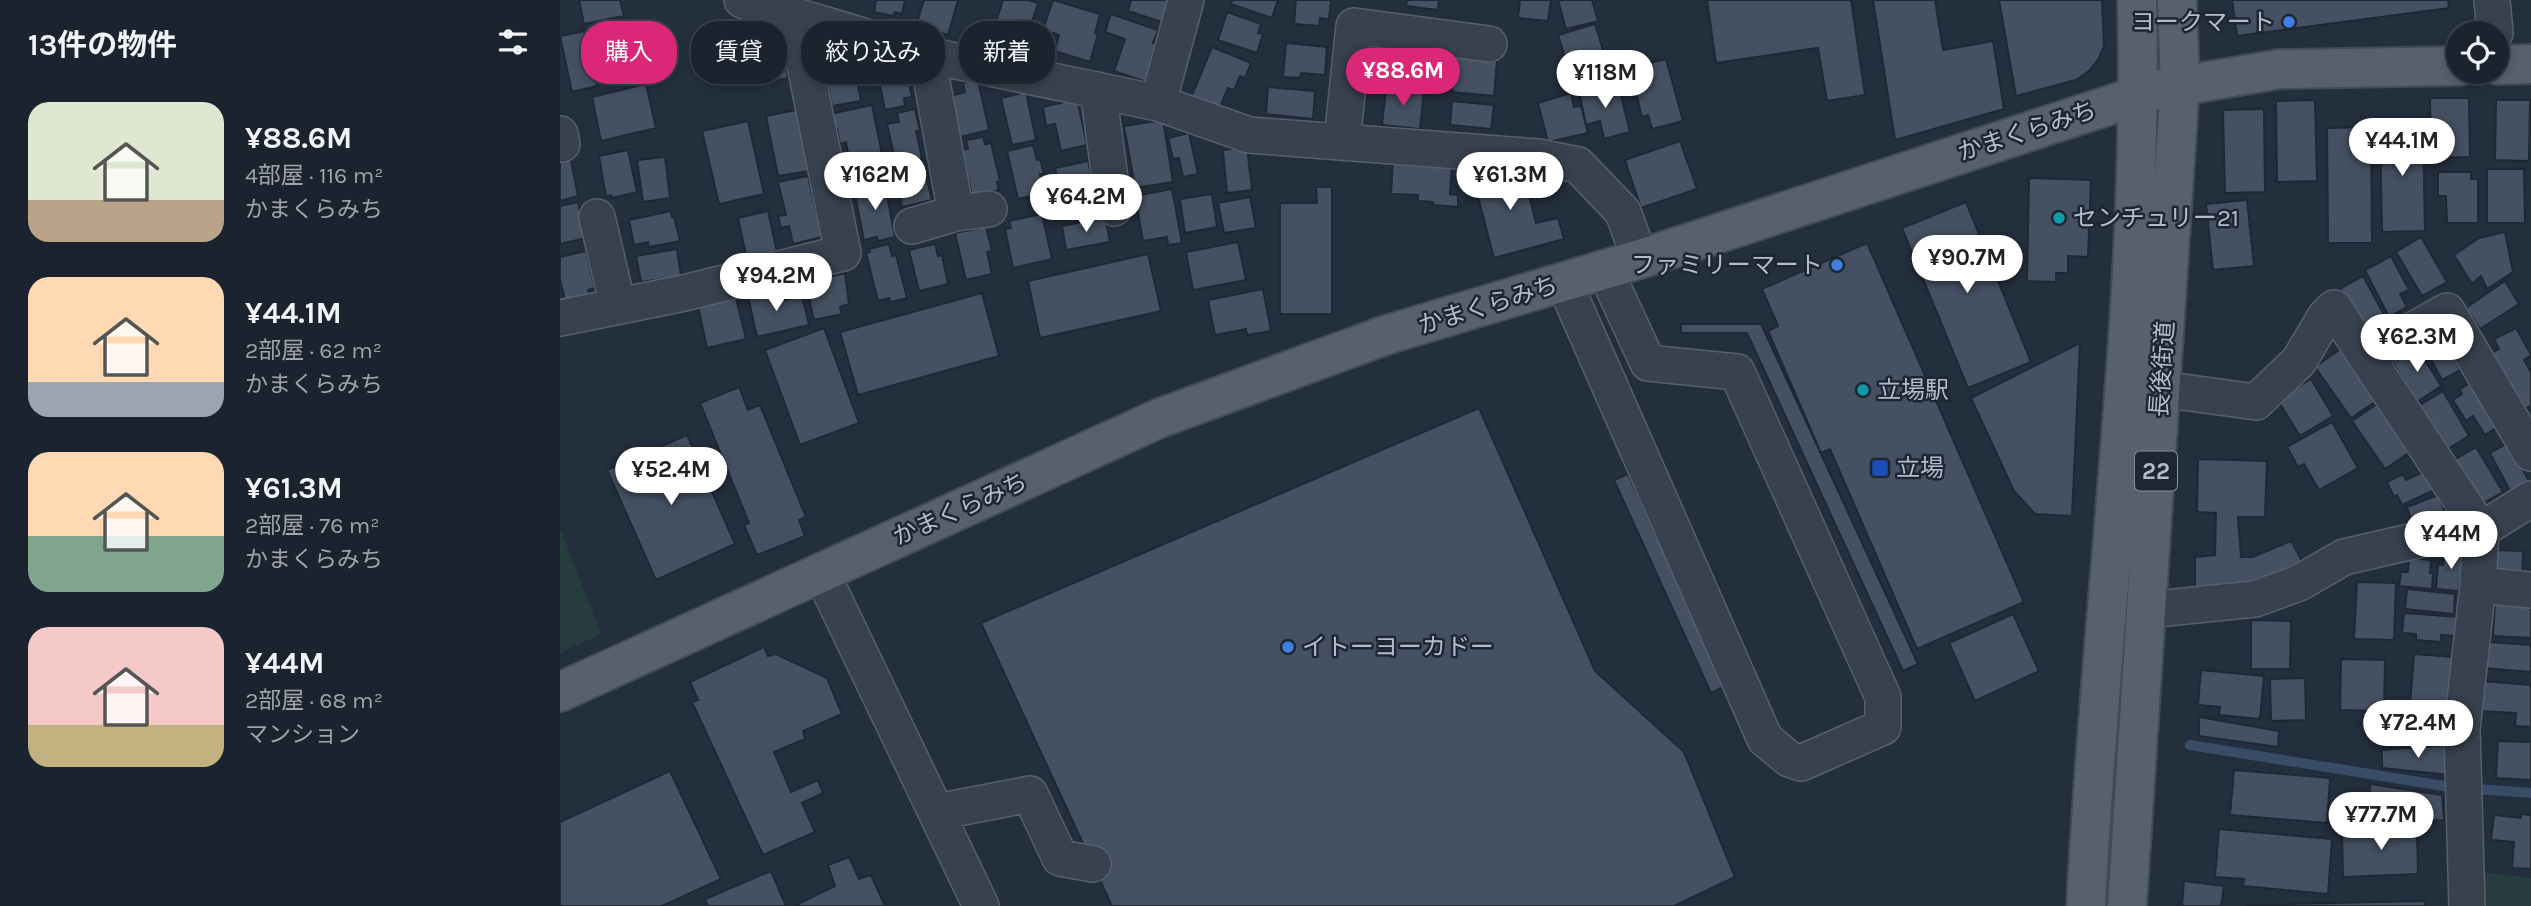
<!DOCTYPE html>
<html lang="ja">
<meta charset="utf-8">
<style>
:root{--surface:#1b232e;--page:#242b36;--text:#f1f3f6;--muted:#a0a4aa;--line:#39404a;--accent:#db2777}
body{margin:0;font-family:Karla,"Noto Sans JP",sans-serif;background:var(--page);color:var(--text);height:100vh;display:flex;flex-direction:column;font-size:26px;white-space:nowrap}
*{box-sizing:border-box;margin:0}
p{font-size:23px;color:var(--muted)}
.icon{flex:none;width:38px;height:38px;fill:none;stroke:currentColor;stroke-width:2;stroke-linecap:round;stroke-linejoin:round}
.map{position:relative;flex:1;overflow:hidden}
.panel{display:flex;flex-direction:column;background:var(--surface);width:560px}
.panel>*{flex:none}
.hud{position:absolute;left:21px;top:21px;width:665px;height:63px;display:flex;gap:14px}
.fabs{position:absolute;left:1886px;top:21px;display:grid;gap:14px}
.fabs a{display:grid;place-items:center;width:63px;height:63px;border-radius:50%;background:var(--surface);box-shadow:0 4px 10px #0003,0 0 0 2px var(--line);font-size:35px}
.price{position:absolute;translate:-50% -60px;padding:0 16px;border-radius:24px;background:#fff;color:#222;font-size:23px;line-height:46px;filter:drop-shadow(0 2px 4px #0008)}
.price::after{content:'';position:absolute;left:50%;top:42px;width:21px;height:16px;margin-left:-10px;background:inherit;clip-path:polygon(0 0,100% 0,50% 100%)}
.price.current{background:var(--accent);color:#fff}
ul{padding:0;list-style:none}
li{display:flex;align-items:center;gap:21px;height:175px;padding:0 28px}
li span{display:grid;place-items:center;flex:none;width:196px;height:140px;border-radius:21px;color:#555}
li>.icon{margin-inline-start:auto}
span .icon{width:84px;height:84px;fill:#fffc;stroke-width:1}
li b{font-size:30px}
h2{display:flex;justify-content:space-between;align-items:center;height:84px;padding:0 28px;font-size:30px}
.pill{padding:0 24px;border-radius:28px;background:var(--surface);box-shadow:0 4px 10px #0003,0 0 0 2px var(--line);font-size:24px;line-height:63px}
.pill.current{background:var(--accent);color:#fff}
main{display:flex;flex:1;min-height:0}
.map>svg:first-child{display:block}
.green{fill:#263c3f}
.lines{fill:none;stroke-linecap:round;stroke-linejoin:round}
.stream{stroke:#394c67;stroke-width:10}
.building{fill:#455162;stroke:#1f2835;stroke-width:2}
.minor-casing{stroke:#565f6c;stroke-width:38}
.major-casing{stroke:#414a57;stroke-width:42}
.minor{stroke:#38414e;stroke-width:35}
.major{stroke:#56606e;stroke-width:38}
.shop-dot{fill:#3f7fe0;stroke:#1d2633;stroke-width:2.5}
.culture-dot{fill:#0f9aa8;stroke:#1d2633;stroke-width:2.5}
.transit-dot{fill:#1a4fb4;stroke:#1d2633;stroke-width:2.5}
.labels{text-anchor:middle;stroke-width:5;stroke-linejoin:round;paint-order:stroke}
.shield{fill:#1d2633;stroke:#878f9c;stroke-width:2}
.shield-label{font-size:23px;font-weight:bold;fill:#b4bcc9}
.poi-label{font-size:24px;fill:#b4bcc9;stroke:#1d2633;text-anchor:start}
.street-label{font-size:24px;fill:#b4bcc9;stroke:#1d2633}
</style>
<main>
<section class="panel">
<h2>13件の物件<svg class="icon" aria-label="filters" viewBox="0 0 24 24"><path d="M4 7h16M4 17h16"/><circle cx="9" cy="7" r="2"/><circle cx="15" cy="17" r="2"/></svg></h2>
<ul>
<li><span style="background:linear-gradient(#dfe7d0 70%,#b9a48a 0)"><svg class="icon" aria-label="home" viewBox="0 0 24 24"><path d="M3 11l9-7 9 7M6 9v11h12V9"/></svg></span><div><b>¥88.6M</b><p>4部屋 · 116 m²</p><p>かまくらみち</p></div></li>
<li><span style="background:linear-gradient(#ffd9b3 75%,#9aa5b1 0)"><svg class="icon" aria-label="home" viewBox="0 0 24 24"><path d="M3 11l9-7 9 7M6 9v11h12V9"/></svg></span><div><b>¥44.1M</b><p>2部屋 · 62 m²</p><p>かまくらみち</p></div></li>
<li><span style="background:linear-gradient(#ffd9b3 60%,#7fa58c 0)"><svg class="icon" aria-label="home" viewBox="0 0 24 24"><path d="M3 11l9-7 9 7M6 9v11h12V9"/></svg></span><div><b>¥61.3M</b><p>2部屋 · 76 m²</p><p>かまくらみち</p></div></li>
<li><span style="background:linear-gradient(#f6c9c9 70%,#c2b280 0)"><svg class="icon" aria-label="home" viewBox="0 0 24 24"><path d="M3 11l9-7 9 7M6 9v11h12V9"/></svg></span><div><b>¥44M</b><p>2部屋 · 68 m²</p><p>マンション</p></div></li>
</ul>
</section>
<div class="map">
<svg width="1971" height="906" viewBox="0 0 1971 906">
<rect width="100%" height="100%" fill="#242f3e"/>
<path class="green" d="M0 528 41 634 0 653Z
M1919 872 1971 878V906H1921Z"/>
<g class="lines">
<path class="stream" d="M1630 745 1890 787 1971 793"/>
</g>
<path class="building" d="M19 0H60L64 16 24 24Z
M316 0H345L342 14 335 12 333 16 314 12Z
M364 0H398L388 35 356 25Z
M443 0H468L478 3 461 58 428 47Z
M493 0 540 14 535 33 538 34 530 62 495 51 499 35 483 30Z
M571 0H613L605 23 568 11Z
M672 0H718L712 18 671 4Z
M736 0H771L769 19 760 18 759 26 734 24Z
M847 0H879L878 10 846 6Z
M960 0H991L988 21 958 18Z
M998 0H1032L1038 21 1006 29Z
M1147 0H1291L1305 95 1267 101 1258 48 1156 63Z
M1313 0H1375L1383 50 1433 41 1444 109 1335 140Z
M1439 0H1542L1544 46 1538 60 1529 71 1516 80 1456 96Z
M1672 0H1888L1889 8 1677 36Z
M667 12 701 24 698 33 703 34 697 53 658 40Z
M551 14 598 30 593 43 598 45 586 82 554 71 565 39 545 32Z
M71 20 82 73 60 77 53 44 42 46 38 27Z
M1035 24 1051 75 1014 87 998 35Z
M26 31 37 86 12 92 0 36Z
M218 31 228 78 204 83 194 36Z
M726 43 767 47 765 75 741 73 740 78 723 77Z
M284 47 285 52 291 51 301 101 272 106 261 52Z
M652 47 691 63 685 78 680 76 674 90 668 88 658 112 630 100Z
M826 47 868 52 864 86 829 82 831 64 823 63Z
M895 57 937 61 934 96 892 92Z
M318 59H341L345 64 352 97 344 98 345 106 325 110 317 70H321Z
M1106 59 1123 121 1092 129 1088 115 1082 117 1071 73 1087 69 1086 64Z
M418 80 429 130 400 137 391 96 405 92 403 83Z
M1058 83 1070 132 1044 139 1040 121 1026 125 1019 92Z
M86 84 96 128 41 141 32 97Z
M708 87 755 91 753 119 706 114Z
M826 88 864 91 860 129 822 125Z
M466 92 476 140 452 145 441 98Z
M1011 93 1014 107 1021 106 1028 133 988 142 978 103Z
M1870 98H1909L1910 157 1871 158Z
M517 99 527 145 501 151 495 124 486 126 483 107Z
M1755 100 1757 181 1717 182 1716 101Z
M1936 100H1970L1969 161 1935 160Z
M892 101 934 105 931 129 890 125Z
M312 105 322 154 289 160 286 142 280 144 277 129 273 131 270 114Z
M355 109 360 131H356L362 159 336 164 327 124 339 122 337 113Z
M1704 109 1705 192 1665 193 1663 110Z
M236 110 249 171 218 176 206 116Z
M603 120 613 182 575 188 564 126Z
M188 121 204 194 159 204 142 131Z
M1863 125 1865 231 1822 232 1820 126Z
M1811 127 1812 243H1768L1767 128Z
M629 133 638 174 623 177 619 158 613 159 608 138Z
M423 137 425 144 431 143 440 181 437 182 439 190 412 196 402 150 408 149 406 140Z
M1120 141 1137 189 1081 208 1065 160Z
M473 145 477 160 480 159 484 174H480L484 193 458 199 447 151Z
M687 147 692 190 667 193 663 150Z
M68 150 77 192 52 198 51 195 46 197 39 156Z
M105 157 110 198 83 202 77 160Z
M833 159 892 164 890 194 898 195V207L873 205V202L858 201V195L831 194Z
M11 160 18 196 0 201V162Z
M528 161 539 207 510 213 504 187 499 188 495 168Z
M359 163 362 177 366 176 372 200 342 207 334 169Z
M932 165 936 179 973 169 975 176 965 179 976 223 998 218 1004 239 934 258 917 193 909 195 903 172Z
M1927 169H1964L1965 223H1927Z
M1878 172H1911V179H1918V223H1887L1886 196H1878Z
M248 176 262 237 233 244 229 226 221 228 218 216 226 215 218 182Z
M1469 178 1531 180 1528 257 1508 256V273H1496V282L1467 281Z
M324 180 335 237 318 241 317 237 304 240 294 190 308 188 307 184Z
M756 187H772V314H720V203H757Z
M612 189 622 243 608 245 607 237 583 241 575 196Z
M652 194 657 227 625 233 620 199Z
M690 197 696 228 664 233 658 203Z
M1687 200 1694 266 1653 270 1646 204Z
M18 202 26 238 0 244V206Z
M1406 202 1471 362 1408 388 1342 228Z
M111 211 112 217H114L120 241 89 247 88 242 74 245 69 220Z
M208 211 217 252 187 259 178 218Z
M482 214 492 259 453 268 445 229 451 228 449 221Z
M545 217 550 242 506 250 502 226Z
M426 227 432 251 427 252 432 274 406 280 395 233Z
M1945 232 1953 272 1927 289 1921 276 1912 284 1894 255 1919 238Z
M1861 237 1887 282 1862 296 1836 252Z
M678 242 686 280 633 290 626 252Z
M1307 243 1464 602 1357 649 1270 449 1261 453 1208 331 1218 326 1202 289Z
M329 244 332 256 336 255 347 298 330 302 329 298 318 301 306 253 310 252 309 249Z
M375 244 378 256 382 255 388 284 359 291 349 250Z
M117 249 121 276 81 282 76 256Z
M26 251 35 288 28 290 30 297 6 303 0 280V257Z
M588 254 601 311 480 338 468 281Z
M1831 256 1849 290 1840 294 1847 307 1829 317 1805 270Z
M285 273 289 304 280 307 282 314 254 320 244 278 252 276 253 281Z
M1803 276 1828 322 1805 335 1780 289Z
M1945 281 1959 304 1920 329 1906 308Z
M209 287 212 303 242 296 249 325 197 337 187 292Z
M703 289 711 331 687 335 686 329 655 335 648 300Z
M422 293 439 356 298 395 280 332Z
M176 298 186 339 147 348 138 306Z
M1121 324H1201L1358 664 1343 671 1187 333H1121Z
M264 328 299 423 240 445 205 350Z
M1956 328 1971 355 1964 360 1971 372V406L1962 410 1931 353 1939 349 1934 339Z
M1881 335 1900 370 1882 380 1863 344Z
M1520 343 1512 516 1475 514 1454 491 1411 398Z
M1786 345 1822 397 1791 418 1755 367Z
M1857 347 1881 386 1857 402 1833 363Z
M1751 379 1773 416 1740 436 1717 399Z
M1912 381 1939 426 1925 435 1913 416 1906 421 1893 400 1902 394 1899 390Z
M179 387 188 410 200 405 246 517 239 520 245 536 197 555 184 525 189 523 140 403Z
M1883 391 1909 436 1886 450 1860 405Z
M1820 402 1853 450 1825 469 1792 421Z
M919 408 1035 671 1124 752 1175 877 1114 906H552L421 623Z
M1772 422 1798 468 1759 490 1744 464 1738 467 1727 447Z
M127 435 175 544 96 580 47 470Z
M1948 443 1969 481 1950 491 1930 453Z
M1916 447 1943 492 1920 505 1894 460Z
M1638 459 1707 461 1705 517H1678L1681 557H1693L1731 541 1741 559 1740 570 1680 589 1635 588V557L1655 555 1656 513 1637 512Z
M1870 469 1879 488 1842 505 1837 495 1834 497 1827 482 1843 474 1846 480Z
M1068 474 1165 686 1151 693 1054 480Z
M1878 495 1885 513 1853 525 1847 507Z
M1885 550 1903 552 1905 580 1900 579 1899 591 1876 589 1878 564 1883 565Z
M1933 550 1963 551 1962 579 1932 577Z
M1849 558 1871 560 1870 573H1873L1872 589 1839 586 1841 572H1848Z
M1797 582 1836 583 1834 640 1794 639Z
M1847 589 1895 594 1894 614 1845 609Z
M1935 604 1971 606V638L1933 636Z
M1844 613 1900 617 1899 636 1881 635V642L1856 640V634L1842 633Z
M1453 614 1479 671 1415 701 1389 643Z
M1691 620 1731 621 1730 669H1691Z
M1928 642 1971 645V672L1923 668Z
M204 647 208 656 216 654 267 678 282 714 243 731 245 739 214 752 231 792 258 780 263 793 242 803 255 832 203 855 132 702 138 700 130 682Z
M1854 654 1894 657 1889 720 1849 717Z
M1781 659 1825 660 1824 711 1780 710Z
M1641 670 1704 676 1700 719 1659 715 1660 707 1638 705Z
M1745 678 1746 720 1711 721 1710 679Z
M1920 681 1971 685V727L1955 726 1956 713 1918 711Z
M1639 717 1719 731 1718 747 1639 736Z
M1851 723 1854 741 1833 744 1830 727Z
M1938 741 1971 742V780L1936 778Z
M1887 745 1890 775 1822 768V750Z
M1674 770 1770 778 1767 823 1670 815Z
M110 771 161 879 102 906H0V822Z
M1810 784 1882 795 1884 820 1809 822Z
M1961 814 1971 815V869L1952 868 1954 842 1931 840 1934 815 1961 818Z
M1845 824V831H1857L1858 874 1783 877 1782 833 1821 832V825Z
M1659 829 1772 839 1768 894 1683 886 1684 879 1655 877Z
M289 857 299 879 311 875 325 906H234L275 886 268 865Z
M211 871 226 906H148L145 899Z
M1624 881 1664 886 1661 906H1622Z
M1865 901V906H1687V905Z"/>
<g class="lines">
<g class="minor-casing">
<path id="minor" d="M182 0 367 55 598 103 689 135 978 157 1018 165 1063 212 1080 259
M1932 0 1935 33
M367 55 396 213
M538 90 554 208
M598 103 626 0
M0 134 2 144
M782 141 794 26 929 44
M37 217 58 306
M352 226 396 213 429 209
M1004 282 1205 739 1229 759 1241 763 1323 727V697L1177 372 1088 363 1045 270
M0 318 124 293 283 253 235 16
M1807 356 1887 311 1971 453
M1601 389 1696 402 1739 361 1765 317 1774 308 1921 530 1918 585 1902 729 1907 906
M261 572 421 906
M1918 585 1971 590
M1586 610 1695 599 1739 583 1784 557 1906 529 1921 530 1971 499
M377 812 470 794 500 858 533 864"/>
</g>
<g class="major-casing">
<path id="major" d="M1937 65 1971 64
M0 692 600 418 826 335 1080 259 1596 90 1720 69 1899 66
M1526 906C1541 604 1584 303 1577 0
M1567 906 1620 84 1617 0"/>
</g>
<use href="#minor" class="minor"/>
<use href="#major" class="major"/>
</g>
<g class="shop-dot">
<circle cx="1729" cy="22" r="7"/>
<circle cx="1277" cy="265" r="7"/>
<circle cx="728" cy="647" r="7"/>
</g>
<g class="culture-dot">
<circle cx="1499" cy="218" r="7"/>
<circle cx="1303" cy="390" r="7"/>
</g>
<rect class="transit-dot" x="1311" y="459" width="18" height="18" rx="3.5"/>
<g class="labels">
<rect class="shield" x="1575" y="451.5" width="42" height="39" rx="5"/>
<g class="shield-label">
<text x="1596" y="479">22</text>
</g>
<g class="poi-label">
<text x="1715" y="30" text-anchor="end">ヨークマート</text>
<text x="1513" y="226">センチュリー21</text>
<text x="1263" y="273" text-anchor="end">ファミリーマート</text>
<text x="1317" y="398">立場駅</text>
<text x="1336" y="476">立場</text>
<text x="742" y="655">イトーヨーカドー</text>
</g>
<g class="street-label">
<text transform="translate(1467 131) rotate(-18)" y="8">かまくらみち</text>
<text transform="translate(928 305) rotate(-17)" y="8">かまくらみち</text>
<text transform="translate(1602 369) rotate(-86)" y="8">長後街道</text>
<text transform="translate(400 509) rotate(-24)" y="8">かまくらみち</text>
</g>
</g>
</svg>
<div class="fabs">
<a><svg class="icon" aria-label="locate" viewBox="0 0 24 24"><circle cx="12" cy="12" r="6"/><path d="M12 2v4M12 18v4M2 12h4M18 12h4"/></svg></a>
</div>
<b class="price current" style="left:843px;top:108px">¥88.6M</b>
<b class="price" style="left:1045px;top:110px">¥118M</b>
<b class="price" style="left:1842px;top:178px">¥44.1M</b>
<b class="price" style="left:315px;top:212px">¥162M</b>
<b class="price" style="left:950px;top:212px">¥61.3M</b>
<b class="price" style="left:526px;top:234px">¥64.2M</b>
<b class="price" style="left:1407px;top:295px">¥90.7M</b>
<b class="price" style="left:216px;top:313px">¥94.2M</b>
<b class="price" style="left:1857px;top:374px">¥62.3M</b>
<b class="price" style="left:111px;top:507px">¥52.4M</b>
<b class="price" style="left:1891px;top:571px">¥44M</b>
<b class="price" style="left:1858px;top:760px">¥72.4M</b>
<b class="price" style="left:1821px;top:852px">¥77.7M</b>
<div class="hud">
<a class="pill current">購入</a>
<a class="pill">賃貸</a>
<a class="pill">絞り込み</a>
<a class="pill">新着</a>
</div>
</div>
</main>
